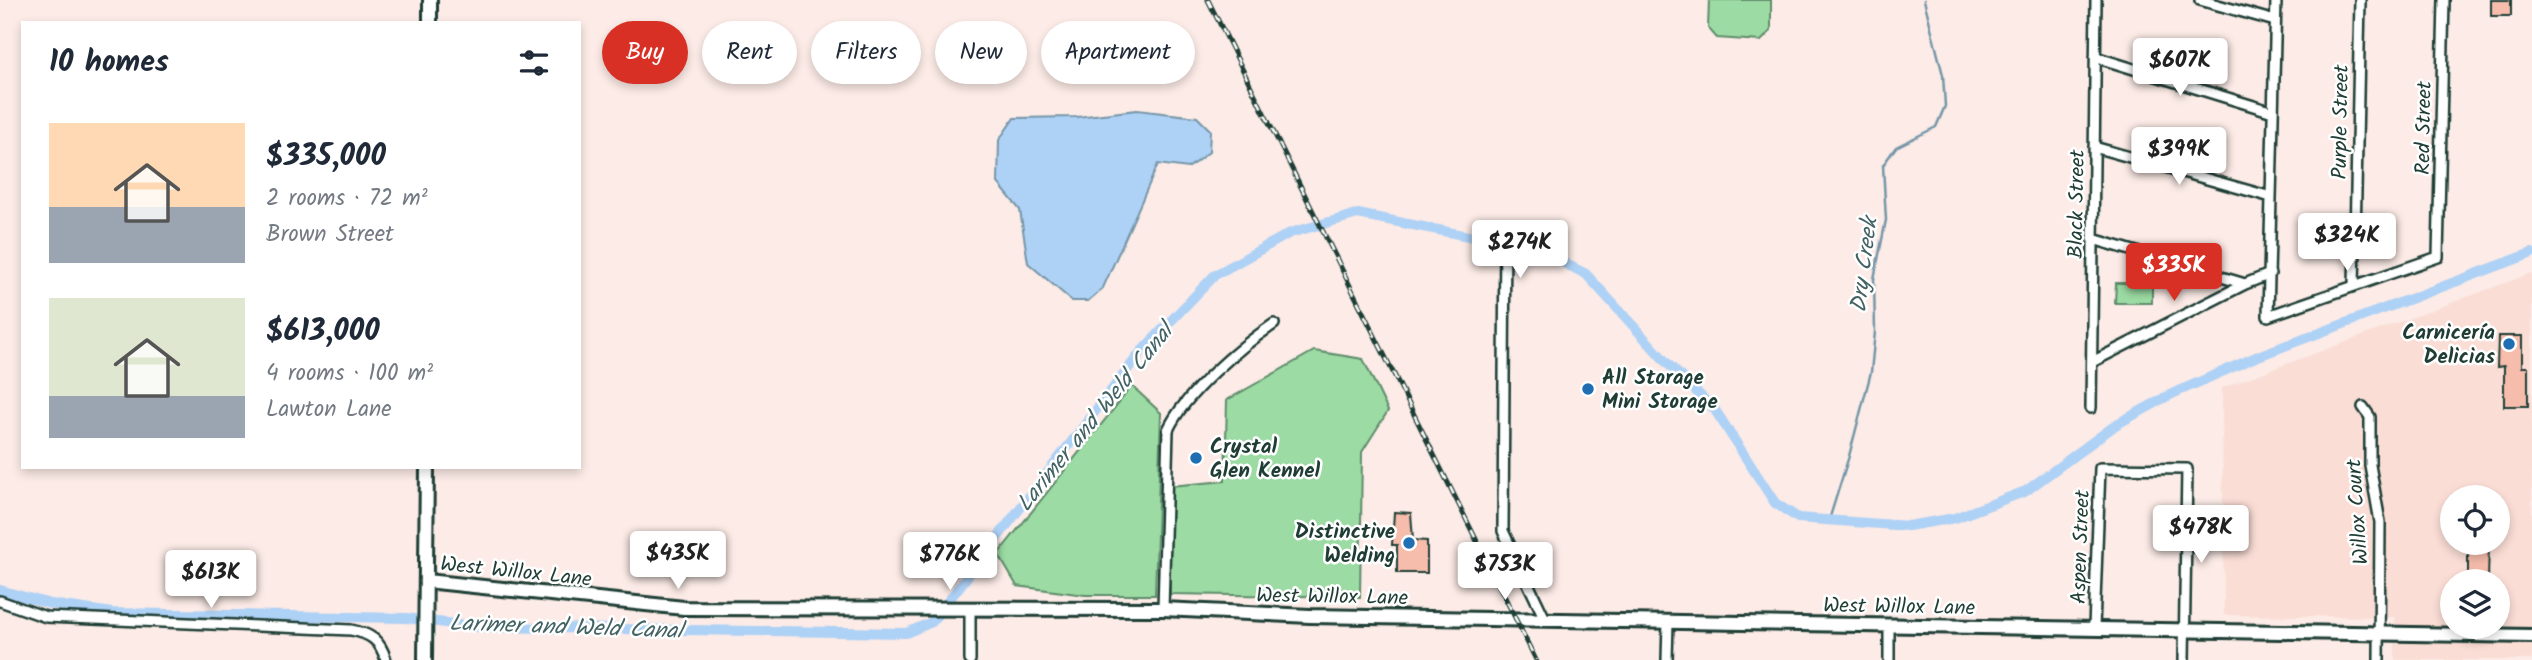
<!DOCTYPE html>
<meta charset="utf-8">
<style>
:root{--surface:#fff;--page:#f2f2f3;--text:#1f2937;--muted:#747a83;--accent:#d93025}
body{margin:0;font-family:Kalam,sans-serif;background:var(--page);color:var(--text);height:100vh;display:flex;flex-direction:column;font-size:26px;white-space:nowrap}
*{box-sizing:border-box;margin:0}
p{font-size:23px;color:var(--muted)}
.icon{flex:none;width:38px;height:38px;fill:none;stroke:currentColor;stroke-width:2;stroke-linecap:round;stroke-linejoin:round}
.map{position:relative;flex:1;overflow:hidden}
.sheet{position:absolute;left:21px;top:21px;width:560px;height:448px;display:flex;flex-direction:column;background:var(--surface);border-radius:0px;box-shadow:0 4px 10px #0003}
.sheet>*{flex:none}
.top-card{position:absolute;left:602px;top:21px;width:665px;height:63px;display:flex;gap:14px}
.controls{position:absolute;left:2440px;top:485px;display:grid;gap:14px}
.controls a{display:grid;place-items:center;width:70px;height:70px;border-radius:50%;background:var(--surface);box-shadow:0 4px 10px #0003;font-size:35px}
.price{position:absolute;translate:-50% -60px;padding:0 16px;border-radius:7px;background:#fff;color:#222;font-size:23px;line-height:46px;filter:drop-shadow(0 2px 4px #0008)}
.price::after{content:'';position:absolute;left:50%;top:42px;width:21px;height:16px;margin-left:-10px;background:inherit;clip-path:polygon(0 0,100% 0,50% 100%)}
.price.on{background:var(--accent);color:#fff}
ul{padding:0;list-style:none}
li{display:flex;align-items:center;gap:21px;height:175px;padding:0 28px}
li span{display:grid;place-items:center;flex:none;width:196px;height:140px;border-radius:0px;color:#555}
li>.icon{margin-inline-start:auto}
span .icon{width:84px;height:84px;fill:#fffc;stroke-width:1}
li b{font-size:30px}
h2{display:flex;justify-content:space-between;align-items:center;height:84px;padding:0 28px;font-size:30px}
.chip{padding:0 24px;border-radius:32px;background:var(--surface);box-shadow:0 4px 10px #0003;font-size:24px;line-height:63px}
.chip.on{background:var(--accent);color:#fff}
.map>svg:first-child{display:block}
.built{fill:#faddd5;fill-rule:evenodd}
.green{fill:#9cdba3;stroke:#5e8c6c;stroke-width:2}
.water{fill:#aed1f6;stroke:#7596a8;stroke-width:2}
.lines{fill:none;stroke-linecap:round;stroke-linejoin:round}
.stream{stroke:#7596a8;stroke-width:2.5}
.canal{stroke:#aed1f6;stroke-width:10}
.building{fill:#f6bdac;stroke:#1f3d34;stroke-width:2}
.street-casing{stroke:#1f3d34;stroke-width:14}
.secondary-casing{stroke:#1f3d34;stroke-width:18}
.street{stroke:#fff;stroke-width:9}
.secondary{stroke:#fff;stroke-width:12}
.rail-casing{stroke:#1f3d34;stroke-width:5}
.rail{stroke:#fff;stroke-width:2.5;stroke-dasharray:8;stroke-linecap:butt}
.poi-dot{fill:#1f6fb2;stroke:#fff;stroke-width:2.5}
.labels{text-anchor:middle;stroke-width:5;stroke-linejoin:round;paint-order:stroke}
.street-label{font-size:21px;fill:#1f3d34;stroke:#fff}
.poi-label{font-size:21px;font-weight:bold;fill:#1f3d34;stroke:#fff;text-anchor:end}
.water-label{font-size:23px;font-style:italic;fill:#436264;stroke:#fff}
</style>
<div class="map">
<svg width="2532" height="660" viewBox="0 0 2532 660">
<rect width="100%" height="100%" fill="#fcebe6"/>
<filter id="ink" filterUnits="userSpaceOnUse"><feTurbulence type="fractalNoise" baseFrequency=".0143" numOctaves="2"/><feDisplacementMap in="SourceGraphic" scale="14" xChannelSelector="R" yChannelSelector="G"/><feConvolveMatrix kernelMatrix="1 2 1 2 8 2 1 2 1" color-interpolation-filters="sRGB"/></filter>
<g filter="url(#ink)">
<path class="built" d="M2532 273V660H2395V617L2224 615 2222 388ZM2452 497H2497V542H2452ZM2452 581H2497V626H2452Z"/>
<path class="green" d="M1709 0H1771V31L1761 41 1717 38 1708 28Z
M2116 283H2152V303H2115Z
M1314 351 1363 359 1388 411 1362 452 1360 597 1170 594V486L1225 481 1227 400Z
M1132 386 1161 413 1155 595H1085L1017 586 998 554Z"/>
<path class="water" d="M1137 110 1197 117 1210 130 1209 152 1188 168 1158 164 1103 288 1088 301H1072L1028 263 1020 210 998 183 999 140 1014 118 1077 117Z"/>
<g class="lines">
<path class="stream" d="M1829 520 1849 456 1871 372 1875 332 1874 279 1886 220 1883 165 1896 147 1936 127 1945 106 1943 75 1924 0"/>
<path class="canal" d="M0 590 50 604 112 613 406 618 477 627 906 633 932 622 1141 352 1215 275 1290 233 1358 214 1538 250 1586 274 1667 363 1715 410 1775 503 1798 518 1908 526 1955 518 2026 491 2117 424 2172 394 2258 356 2532 253"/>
</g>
<path class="building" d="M2491 0H2511V16H2491Z
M2498 336H2522V367H2528V406H2504V366L2497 367Z
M1394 512 1411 513 1413 540 1427 541V573H1397V545H1392Z
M2468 542H2489L2488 581H2468Z"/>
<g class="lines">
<g class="street-casing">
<path id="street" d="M2200 0 2275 21
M2276 0 2268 316 2438 257 2444 0
M2095 57 2273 112
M2094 147 2271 197
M1505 228 1503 531 1545 619
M2093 239 2245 284
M2354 286 2360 0
M2092 362 2245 284 2270 274
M2363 407 2370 417V465L2380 522 2379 660
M2091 408 2096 0
M0 601 46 617 351 630C371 634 380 640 386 660
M970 609V660
M1163 609 1168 430C1185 393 1240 347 1274 324
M1889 625V660
M2094 628 2100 468 2187 469 2184 660
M1667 660 1668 621"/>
</g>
<g class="secondary-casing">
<path id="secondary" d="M430 23V0
M426 581 684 608 1163 609 1310 616 2532 636
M425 660 427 467"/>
</g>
<use href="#street" class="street"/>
<use href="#secondary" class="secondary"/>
<g class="rail-casing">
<path id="rail" d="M1208 0 1536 660"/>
</g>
<use href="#rail" class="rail"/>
</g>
</g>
<g class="poi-dot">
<circle cx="2509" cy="344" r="7"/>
<circle cx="1588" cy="389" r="7"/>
<circle cx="1196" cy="458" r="7"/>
<circle cx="1409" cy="543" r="7"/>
</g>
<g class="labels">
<g class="street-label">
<text transform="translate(2340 122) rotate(-89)" y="7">Purple Street</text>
<text transform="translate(2423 128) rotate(-89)" y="7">Red Street</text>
<text transform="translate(2076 204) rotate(-89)" y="7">Black Street</text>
<text transform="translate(2357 512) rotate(-94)" y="7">Willox Court</text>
<text transform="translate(2080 547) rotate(-88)" y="7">Aspen Street</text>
<text transform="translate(516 571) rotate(6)" y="7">West Willox Lane</text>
<text transform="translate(1332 596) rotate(1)" y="7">West Willox Lane</text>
<text transform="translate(1899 606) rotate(1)" y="7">West Willox Lane</text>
</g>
<g class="poi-label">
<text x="2495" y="339">Carnicería<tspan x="2495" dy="24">Delicias</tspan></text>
<text x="1602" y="384" text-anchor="start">All Storage<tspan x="1602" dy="24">Mini Storage</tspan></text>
<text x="1210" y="453" text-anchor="start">Crystal<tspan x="1210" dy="24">Glen Kennel</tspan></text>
<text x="1395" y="538">Distinctive<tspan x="1395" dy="24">Welding</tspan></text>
</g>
<g class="water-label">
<text transform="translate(1863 265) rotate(-83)" y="8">Dry Creek</text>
<text transform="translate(1094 417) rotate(-51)" y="8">Larimer and Weld Canal</text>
<text transform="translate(566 626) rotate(2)" y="8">Larimer and Weld Canal</text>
</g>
</g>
</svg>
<div class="controls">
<a><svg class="icon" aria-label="locate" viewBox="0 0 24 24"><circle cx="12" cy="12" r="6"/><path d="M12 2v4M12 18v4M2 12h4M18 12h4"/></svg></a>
<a><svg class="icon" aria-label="layers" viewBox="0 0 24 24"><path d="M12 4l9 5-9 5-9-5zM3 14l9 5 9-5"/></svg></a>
</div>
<b class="price" style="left:2180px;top:98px">$607K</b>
<b class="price" style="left:2179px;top:187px">$399K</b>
<b class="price" style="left:2347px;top:273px">$324K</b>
<b class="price" style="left:1520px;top:280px">$274K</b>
<b class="price on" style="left:2174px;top:303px">$335K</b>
<b class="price" style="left:2201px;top:565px">$478K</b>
<b class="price" style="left:678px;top:591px">$435K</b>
<b class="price" style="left:950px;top:592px">$776K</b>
<b class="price" style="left:1505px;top:602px">$753K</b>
<b class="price" style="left:211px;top:610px">$613K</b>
<div class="top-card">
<a class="chip on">Buy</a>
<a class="chip">Rent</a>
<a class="chip">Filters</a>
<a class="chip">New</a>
<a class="chip">Apartment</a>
</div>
<section class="sheet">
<h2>10 homes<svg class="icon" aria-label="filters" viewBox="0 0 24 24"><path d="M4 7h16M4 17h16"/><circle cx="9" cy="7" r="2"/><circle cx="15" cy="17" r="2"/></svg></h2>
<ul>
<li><span style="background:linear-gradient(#ffd9b3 60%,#9aa5b1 0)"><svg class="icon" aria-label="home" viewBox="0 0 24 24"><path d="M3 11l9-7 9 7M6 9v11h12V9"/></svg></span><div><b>$335,000</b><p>2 rooms · 72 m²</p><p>Brown Street</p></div></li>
<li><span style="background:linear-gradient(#dfe7d0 70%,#9aa5b1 0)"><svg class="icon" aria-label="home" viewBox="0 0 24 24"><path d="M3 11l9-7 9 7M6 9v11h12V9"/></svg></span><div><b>$613,000</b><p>4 rooms · 100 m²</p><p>Lawton Lane</p></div></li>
</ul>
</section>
</div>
